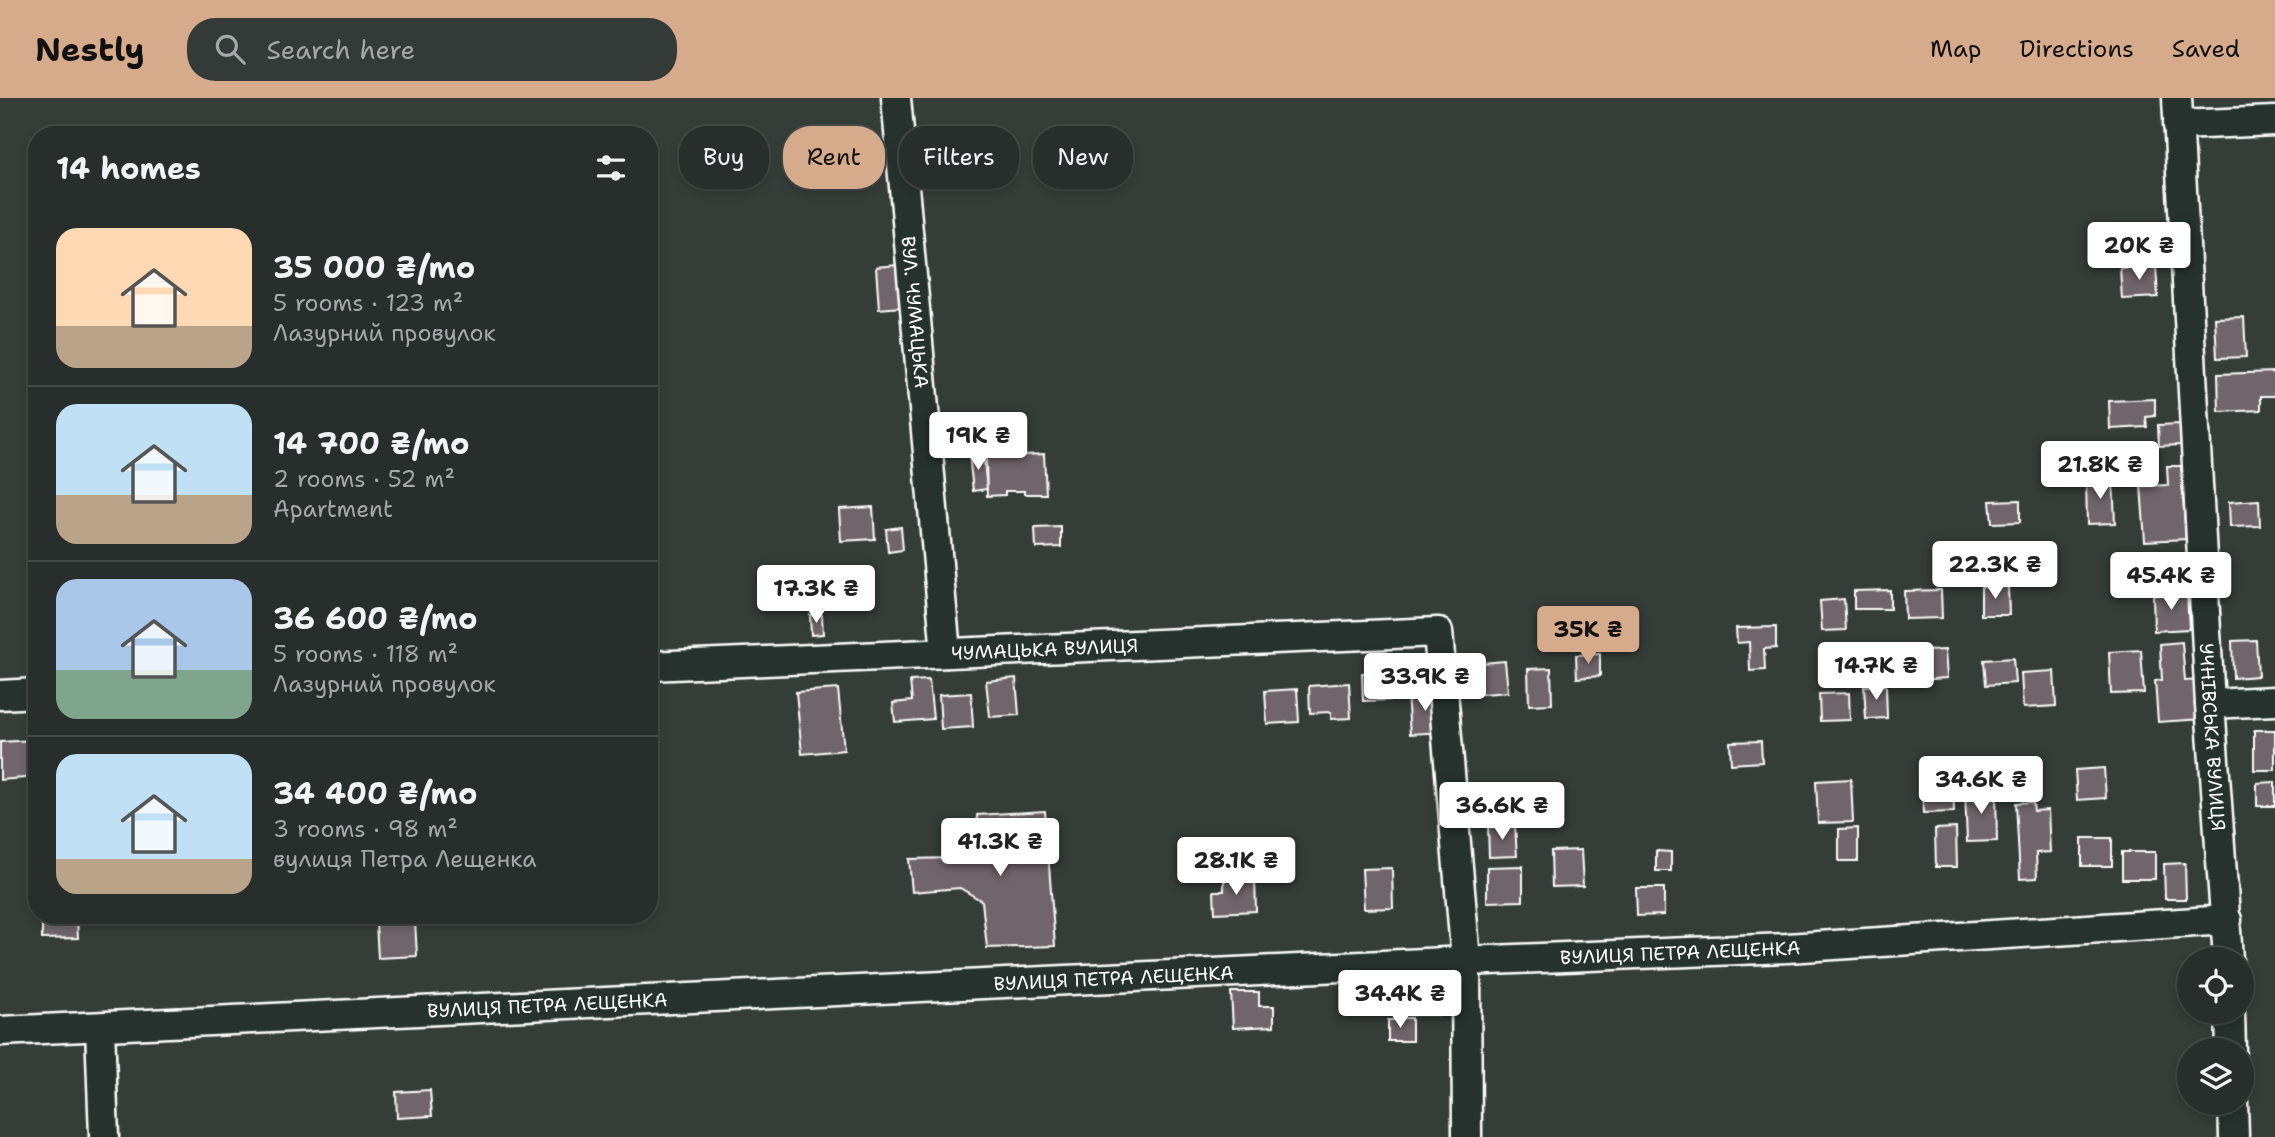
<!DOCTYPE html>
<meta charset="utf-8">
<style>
:root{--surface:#282e2b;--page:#343a37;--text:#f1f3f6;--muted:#a5a8a9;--line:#444a47;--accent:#d6ab8b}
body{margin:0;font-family:"Shantell Sans",sans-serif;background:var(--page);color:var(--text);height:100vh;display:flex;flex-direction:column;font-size:26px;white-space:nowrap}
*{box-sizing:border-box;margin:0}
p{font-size:23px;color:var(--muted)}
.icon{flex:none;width:38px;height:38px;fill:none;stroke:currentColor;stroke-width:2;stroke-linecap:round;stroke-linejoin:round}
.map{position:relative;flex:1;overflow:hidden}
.drawer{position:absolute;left:28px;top:28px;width:630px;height:798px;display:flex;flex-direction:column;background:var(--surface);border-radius:28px;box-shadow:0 4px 10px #0003,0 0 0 2px var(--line)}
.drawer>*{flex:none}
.top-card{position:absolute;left:679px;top:28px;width:665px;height:63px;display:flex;gap:14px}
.fabs{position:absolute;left:2177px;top:849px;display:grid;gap:14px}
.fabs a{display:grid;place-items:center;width:77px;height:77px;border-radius:50%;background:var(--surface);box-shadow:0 4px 10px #0003,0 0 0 2px var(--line);font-size:35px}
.price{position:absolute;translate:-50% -60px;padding:0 16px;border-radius:7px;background:#fff;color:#222;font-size:23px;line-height:46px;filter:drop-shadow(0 2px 4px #0008)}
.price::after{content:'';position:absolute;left:50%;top:42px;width:21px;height:16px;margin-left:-10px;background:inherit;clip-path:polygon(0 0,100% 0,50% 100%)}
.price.selected{background:var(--accent);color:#111}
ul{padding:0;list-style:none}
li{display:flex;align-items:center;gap:21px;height:175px;padding:0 28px}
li+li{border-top:2px solid var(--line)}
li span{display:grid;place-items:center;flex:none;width:196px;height:140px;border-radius:21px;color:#555}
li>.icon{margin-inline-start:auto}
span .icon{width:84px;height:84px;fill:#fffc;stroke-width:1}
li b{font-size:30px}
h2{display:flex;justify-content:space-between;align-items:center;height:84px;padding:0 28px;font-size:30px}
.tag{padding:0 24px;border-radius:28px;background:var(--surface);box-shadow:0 4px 10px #0003,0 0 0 2px var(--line);font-size:24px;line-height:63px}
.tag.selected{background:var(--accent);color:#111}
header{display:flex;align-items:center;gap:42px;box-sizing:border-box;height:98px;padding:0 35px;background:var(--accent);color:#111}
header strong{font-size:33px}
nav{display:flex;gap:38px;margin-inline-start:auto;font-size:24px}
.search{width:490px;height:63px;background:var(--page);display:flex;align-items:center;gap:18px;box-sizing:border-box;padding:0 24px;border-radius:28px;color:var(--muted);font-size:26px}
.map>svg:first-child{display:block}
.building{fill:#70656a;stroke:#fff;stroke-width:2}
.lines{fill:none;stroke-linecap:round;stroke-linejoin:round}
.minor-casing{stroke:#fff;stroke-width:33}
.minor{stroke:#26332d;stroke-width:28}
.labels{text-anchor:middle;stroke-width:5;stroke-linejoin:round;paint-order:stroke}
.street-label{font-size:19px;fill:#fff;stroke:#26332d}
</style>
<header>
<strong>Nestly</strong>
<div class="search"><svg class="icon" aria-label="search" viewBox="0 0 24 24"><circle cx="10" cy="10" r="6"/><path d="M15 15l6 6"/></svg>Search here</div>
<nav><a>Map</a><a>Directions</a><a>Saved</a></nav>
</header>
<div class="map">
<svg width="2275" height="1039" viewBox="0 0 2275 1039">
<rect width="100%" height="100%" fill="#353d39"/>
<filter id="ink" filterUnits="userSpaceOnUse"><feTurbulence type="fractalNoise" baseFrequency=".0143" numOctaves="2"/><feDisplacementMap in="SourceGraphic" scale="14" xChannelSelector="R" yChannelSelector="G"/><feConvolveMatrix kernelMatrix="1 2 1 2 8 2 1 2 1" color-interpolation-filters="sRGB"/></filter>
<g filter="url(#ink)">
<path class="building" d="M898 167 901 209 879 211 876 169Z
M2156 168 2158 199 2122 201 2120 170Z
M2244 219 2246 259 2217 260 2215 220Z
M2275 274V298H2261V312L2219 314 2218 276Z
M2155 301V318L2146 319 2147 329 2110 331 2109 303Z
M2181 326V347L2159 348 2158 327Z
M983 355 987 391 973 393 969 356Z
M1044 356 1046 396H1024V393H1005V397L987 398 986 359Z
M2167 368H2181L2186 441 2145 443 2141 388 2168 387Z
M2113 380 2115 425 2087 426 2086 381Z
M2020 402V424L1992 425 1990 403Z
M2259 402 2260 428 2230 429 2229 404Z
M873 409 875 441 841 443 839 411Z
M901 429 903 452 888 454 886 431Z
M1061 429V449L1036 450 1035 430Z
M1981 489H2008L2009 517H1981Z
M1890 492V511H1854V493Z
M1941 492 1942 520 1905 521 1904 493Z
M2187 496 2189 531 2154 533 2153 497Z
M1844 501 1846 532 1822 533 1820 503Z
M810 517H822L823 536 811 537Z
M1776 529V550L1764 551 1765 572 1750 573 1749 544 1737 545 1736 530Z
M2256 542 2258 578 2233 580 2232 543Z
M2182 544 2185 583 2201 582 2203 621 2158 624 2155 583 2162 582 2160 546Z
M1945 552 1947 580 1904 583 1902 554Z
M2141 552 2144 595 2111 596 2109 554Z
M1600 556V578L1577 580 1576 557Z
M2013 560 2015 585 1986 587 1984 562Z
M1505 563 1508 594 1471 597 1469 566Z
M1551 570 1552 606 1529 607 1528 571Z
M2054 573 2056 608 2023 610 2021 575Z
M1393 574V602L1363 603 1362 575Z
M1016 580 1019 617 990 619 986 583Z
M929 582 933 621 895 624 893 605 912 603 910 583Z
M1349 585 1351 620 1331 621V614L1310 615 1309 588Z
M1886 587 1887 620 1866 621 1864 588Z
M838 591 844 652 802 656 796 594Z
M1297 591 1299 624 1267 626 1265 593Z
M1441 594 1443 634 1410 636 1407 596Z
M971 595 973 629 941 631 939 597Z
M1849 595 1850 622 1820 623 1819 596Z
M2254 632H2275V672H2254Z
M35 642 37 679 0 682V644Z
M1761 643 1762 664 1731 666 1730 644Z
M2104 670 2106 700 2077 702 2075 672Z
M1851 681 1853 724 1818 725 1816 683Z
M1953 681 1954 714 1923 715 1922 682Z
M2275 684V708H2257V685Z
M1996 692 1997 743 1967 744 1965 694Z
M2033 704 2034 713 2048 712 2050 754 2036 755 2037 780 2020 781 2016 705Z
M1045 713 1055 848 987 850 982 803 960 790 912 794 909 761 951 760V743L978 741 977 717Z
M1515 728 1517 758 1489 759 1488 729Z
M1858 730V763H1839V731Z
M1956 730 1957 769H1936L1935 731Z
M2082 740H2112V768H2082Z
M1581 752 1583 788 1552 789 1551 753Z
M1656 753 1671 754V773H1656Z
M2122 754H2155V781H2122Z
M2185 765 2186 801H2165L2164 766Z
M1523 768V803L1487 804V769Z
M1392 770 1393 810 1364 811 1362 771Z
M1255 780 1256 813 1215 815 1214 793H1224V782Z
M1636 790H1664V817L1637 818Z
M42 817H91V819L77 820 78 840 42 841Z
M415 823 417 858 378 860 376 825Z
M1409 886H1450L1451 917H1409Z
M1393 889 1394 916 1367 917 1366 890Z
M1231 894H1259V908H1274V928L1233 930Z
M1394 920H1412V943H1388V922H1394Z
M430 992 432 1018 397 1020 396 994Z"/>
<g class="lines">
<g class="minor-casing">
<g id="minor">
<path id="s1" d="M896 0 946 555"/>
<path id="s2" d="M2177 0 2210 606 2228 861"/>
<path d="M2178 27 2275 23"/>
<path id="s3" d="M649 568 1438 534 1466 863 1467 1039"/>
<path d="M0 597 37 595"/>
<path d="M2210 606 2275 603"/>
<path d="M2230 914 2231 952"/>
<path d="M100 929 104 1039"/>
<path id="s4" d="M0 933 1466 863 1787 850 2227 822"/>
<path d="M2233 1004 2234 1039"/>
</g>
</g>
<use href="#minor" class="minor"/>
</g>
</g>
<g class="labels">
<g class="street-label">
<text dy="7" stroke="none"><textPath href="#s1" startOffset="215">ВУЛ. ЧУМАЦЬКА</textPath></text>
<text dy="7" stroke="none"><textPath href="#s3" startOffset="396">ЧУМАЦЬКА ВУЛИЦЯ</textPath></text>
<text dy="7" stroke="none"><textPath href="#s2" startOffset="640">УЧНІВСЬКА ВУЛИЦЯ</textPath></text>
<text dy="7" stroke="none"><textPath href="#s4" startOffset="1682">ВУЛИЦЯ ПЕТРА ЛЕЩЕНКА</textPath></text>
<text dy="7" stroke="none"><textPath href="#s4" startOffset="1115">ВУЛИЦЯ ПЕТРА ЛЕЩЕНКА</textPath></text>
<text dy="7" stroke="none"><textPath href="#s4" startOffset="548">ВУЛИЦЯ ПЕТРА ЛЕЩЕНКА</textPath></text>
</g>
</g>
</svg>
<div class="fabs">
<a><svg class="icon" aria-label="locate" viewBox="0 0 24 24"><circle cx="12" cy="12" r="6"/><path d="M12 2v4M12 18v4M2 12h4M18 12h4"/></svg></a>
<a><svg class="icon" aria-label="layers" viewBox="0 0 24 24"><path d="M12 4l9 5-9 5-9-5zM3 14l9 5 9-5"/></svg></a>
</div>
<b class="price" style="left:2139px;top:184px">20K ₴</b>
<b class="price" style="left:978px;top:374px">19K ₴</b>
<b class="price" style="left:2100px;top:403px">21.8K ₴</b>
<b class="price" style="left:1995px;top:503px">22.3K ₴</b>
<b class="price" style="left:2171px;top:514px">45.4K ₴</b>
<b class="price" style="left:816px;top:527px">17.3K ₴</b>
<b class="price selected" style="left:1588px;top:568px">35K ₴</b>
<b class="price" style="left:1876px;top:604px">14.7K ₴</b>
<b class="price" style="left:1425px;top:615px">33.9K ₴</b>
<b class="price" style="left:1981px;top:718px">34.6K ₴</b>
<b class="price" style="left:1502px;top:744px">36.6K ₴</b>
<b class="price" style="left:1000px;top:780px">41.3K ₴</b>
<b class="price" style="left:1236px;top:799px">28.1K ₴</b>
<b class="price" style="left:1400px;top:932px">34.4K ₴</b>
<div class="top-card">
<a class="tag">Buy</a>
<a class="tag selected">Rent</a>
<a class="tag">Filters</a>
<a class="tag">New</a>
</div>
<section class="drawer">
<h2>14 homes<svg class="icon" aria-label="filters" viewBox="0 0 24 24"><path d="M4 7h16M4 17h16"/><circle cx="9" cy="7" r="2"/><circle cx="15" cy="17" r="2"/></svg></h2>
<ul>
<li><span style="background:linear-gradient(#ffd9b3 70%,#b9a48a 0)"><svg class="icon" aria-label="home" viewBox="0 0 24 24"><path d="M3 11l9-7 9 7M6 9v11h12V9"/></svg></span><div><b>35 000 ₴/mo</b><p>5 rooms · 123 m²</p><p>Лазурний провулок</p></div></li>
<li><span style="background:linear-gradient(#bfe0f5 65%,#b9a48a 0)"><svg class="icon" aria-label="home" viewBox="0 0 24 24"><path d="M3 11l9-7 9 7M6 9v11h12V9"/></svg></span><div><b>14 700 ₴/mo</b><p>2 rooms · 52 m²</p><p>Apartment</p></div></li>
<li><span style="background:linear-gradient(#a9c7e8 65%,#7fa58c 0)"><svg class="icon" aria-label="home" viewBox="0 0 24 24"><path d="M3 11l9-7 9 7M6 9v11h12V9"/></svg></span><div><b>36 600 ₴/mo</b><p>5 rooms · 118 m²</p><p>Лазурний провулок</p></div></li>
<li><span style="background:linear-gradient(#bfe0f5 75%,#b9a48a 0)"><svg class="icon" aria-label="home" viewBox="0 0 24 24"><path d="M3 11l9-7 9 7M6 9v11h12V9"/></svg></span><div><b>34 400 ₴/mo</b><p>3 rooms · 98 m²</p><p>вулиця Петра Лещенка</p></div></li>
</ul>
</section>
</div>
